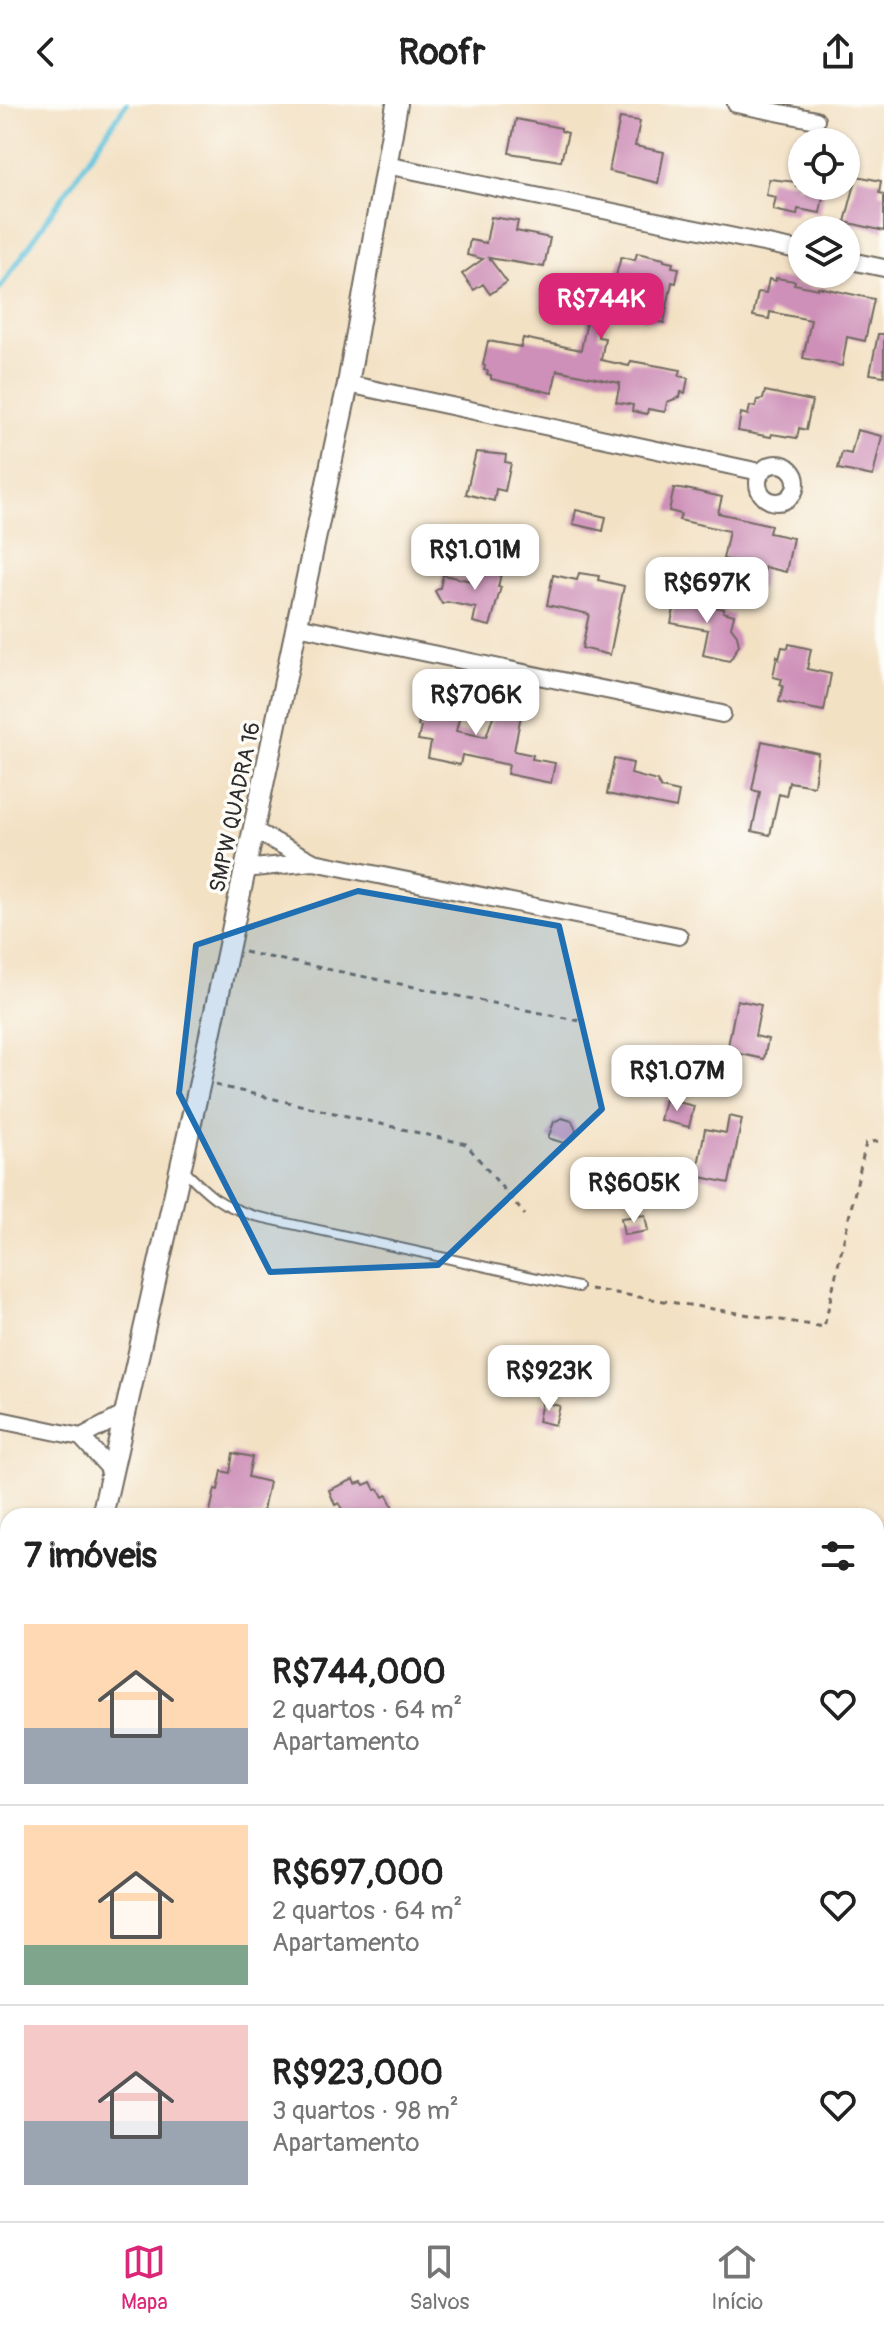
<!DOCTYPE html>
<html lang="pt">
<meta charset="utf-8">
<style>
:root{--surface:#fff;--page:#f6f6f6;--text:#222;--muted:#767676;--line:#e0e0e0;--accent:#db2777}
body{margin:0;font-family:Pangolin,sans-serif;background:var(--page);color:var(--text);height:100vh;display:flex;flex-direction:column;font-size:30px;white-space:nowrap}
*{box-sizing:border-box;margin:0}
p{font-size:26px;color:var(--muted)}
.icon{flex:none;width:44px;height:44px;fill:none;stroke:currentColor;stroke-width:2;stroke-linecap:round;stroke-linejoin:round}
.map{position:relative;flex:1;overflow:hidden}
.details{position:absolute;left:0px;top:1404px;width:884px;height:714px;display:flex;flex-direction:column;background:var(--surface);border-radius:24px 24px 0 0;box-shadow:0 2px 6px #0004}
.details>*{flex:none}
.buttons{position:absolute;left:788px;top:24px;display:grid;gap:16px}
.buttons a{display:grid;place-items:center;width:72px;height:72px;border-radius:50%;background:var(--surface);box-shadow:0 2px 6px #0004;font-size:40px}
.price{position:absolute;translate:-50% -68px;padding:0 18px;border-radius:16px;background:#fff;color:#222;font-size:26px;line-height:52px;filter:drop-shadow(0 2px 4px #0008)}
.price::after{content:'';position:absolute;left:50%;top:48px;width:24px;height:18px;margin-left:-12px;background:inherit;clip-path:polygon(0 0,100% 0,50% 100%)}
.price.on{background:var(--accent);color:#fff}
ul{padding:0;list-style:none}
li{display:flex;align-items:center;gap:24px;height:200px;padding:0 24px}
li+li{border-top:2px solid var(--line)}
li span{display:grid;place-items:center;flex:none;width:224px;height:160px;border-radius:0px;color:#555}
li>.icon{margin-inline-start:auto}
span .icon{width:96px;height:96px;fill:#fffc;stroke-width:1}
li b{font-size:34px}
h2{display:flex;justify-content:space-between;align-items:center;height:96px;padding:0 24px;font-size:34px}
header{display:flex;justify-content:space-between;align-items:center;height:104px;padding:0 24px;background:var(--surface);font-size:36px;font-weight:700}
.tabs{display:flex;justify-content:space-around;align-items:center;height:112px;border-top:2px solid var(--line);background:var(--surface);font-size:22px;color:var(--muted)}
.tabs a{display:grid;justify-items:center;gap:4px}
.tabs .on{color:var(--accent)}
.map>svg:first-child{display:block}
.lines{fill:none;stroke-linecap:round;stroke-linejoin:round}
.stream{stroke:#5ec3dc;stroke-width:5}
.building{fill:#ce8fb8}
.service-casing{stroke:#716b61;stroke-width:12}
.minor-casing{stroke:#716b61;stroke-width:20}
.tertiary-casing{stroke:#716b61;stroke-width:24}
.path{stroke:#716b61;stroke-width:3;stroke-dasharray:6 6;stroke-linecap:butt}
.service{stroke:#fff;stroke-width:8}
.minor{stroke:#fff;stroke-width:16}
.tertiary{stroke:#fff;stroke-width:20}
.marked{fill:#1f6fb2;fill-opacity:0.2;stroke:#1f6fb2;stroke-width:6;stroke-linejoin:round}
.labels{text-anchor:middle;stroke-width:7;stroke-linejoin:round;paint-order:stroke}
.street-label{font-size:22px;fill:#2b2b2b;stroke:#fdfcf7}
</style>
<header><svg class="icon" aria-label="back" viewBox="0 0 24 24"><path d="M15 5l-7 7 7 7"/></svg>Roofr<svg class="icon" aria-label="share" viewBox="0 0 24 24"><path d="M12 15V3M7 8l5-5 5 5M5 13v7h14v-7"/></svg></header>
<div class="map">
<svg width="884" height="2117" viewBox="0 0 884 2117">
<rect width="100%" height="100%" fill="#fdfcf7"/>
<filter id="ink" filterUnits="userSpaceOnUse"><feTurbulence type="fractalNoise" baseFrequency=".0125" numOctaves="2"/><feDisplacementMap in="SourceGraphic" scale="16" xChannelSelector="R" yChannelSelector="G"/><feConvolveMatrix kernelMatrix="1 2 1 2 8 2 1 2 1" color-interpolation-filters="sRGB"/></filter>
<filter id="wash" filterUnits="userSpaceOnUse"><feTurbulence type="fractalNoise" baseFrequency=".006" numOctaves="4" result="noise"/><feDisplacementMap in="SourceGraphic" scale="32" xChannelSelector="R" yChannelSelector="G"/><feGaussianBlur stdDeviation="1.8" result="paint"/><feColorMatrix in="noise" values="0 0 0 0 0 0 0 0 0 0 0 0 0 0 0 0 0 1.4 0 .05"/><feComposite in="paint" operator="in"/></filter>
<g filter="url(#wash)">
<rect width="100%" height="100%" fill="#f3e1c4"/>
<g class="lines">
<path class="stream" d="M0 184 126 0"/>
</g>
<g id="blocks">
<path class="building" d="M620 14 640 17 635 42 664 48 658 79 609 67Z
M516 15 561 24V27L568 29 561 57 509 49Z
M857 72 881 77 879 89 884 90V127L845 118Z
M769 75 797 78 796 82H825L820 109 798 105 797 111 773 106 776 93 766 91Z
M491 113 518 117 516 127 550 134 544 163 489 154 507 178 490 190 483 180 474 186 462 170 483 155 467 151 470 136 486 139Z
M637 149 664 155V157L673 159 672 163 679 164 676 179 672 178 664 219 641 214 643 207 604 198 598 233 605 234 601 256 629 262 631 257 681 266 679 272 688 274 685 289 681 288 680 293 667 298 665 308 648 305 647 310 632 307 633 301 616 298 620 279 557 266 552 289 491 275V271L487 270 488 267 484 266 485 262 483 261 488 237 521 243 523 234 581 246 591 198 573 209 579 177 613 183 621 153 635 156Z
M776 174 795 177 794 180 818 185V183L874 195 865 237 847 233 842 262 803 254 811 216 770 208 769 215 753 212 758 188 766 189 769 175 776 177Z
M878 230H884V272L870 270Z
M765 287 812 297 806 326 799 324 797 334 772 330 771 333 738 327 741 309 748 311 750 302 755 303 757 296 763 295Z
M857 326 882 332 873 372 838 365 842 348 851 350Z
M476 348 506 351 505 358 511 359 505 387 496 385 494 397 466 390Z
M674 384 686 386V385L722 393 718 409 771 421 769 429 793 434 786 468 765 463 761 485 731 478 735 457 723 455 729 427 679 416 681 410 669 407Z
M576 406 606 413 603 427 573 420Z
M480 456 503 461 498 483H501L490 522 473 518 476 504 447 498 442 500 435 487 440 484 443 471 476 478Z
M579 469 599 472 598 476 624 482 610 551 582 544 589 510 547 501 553 471 577 476Z
M678 487 701 492 700 498H703L702 500 724 505 723 508 734 511 731 523 737 531 739 541 731 555 729 557 703 551 708 526 671 519Z
M789 540 811 545 807 565 831 570 824 607 779 598 783 582 780 581 782 575 773 573 777 552 779 555 782 543 788 544Z
M427 580 455 586 451 601 462 604 456 627 486 633 497 601 522 606 514 647 533 651 532 655 555 659 551 679 507 670 509 661 462 651 460 661 428 654 431 638 418 636 421 623 418 622Z
M762 637 818 649 814 682 789 678 786 692 779 690 770 731 752 727 760 688 752 686Z
M614 655 633 659 631 670 657 677 661 684 679 688 676 704 607 690Z
M737 896 761 901 755 932 768 935 764 955 727 947Z
M665 995 694 1002 689 1023 660 1016Z
M729 1012 742 1015 729 1079 696 1072 705 1025 726 1029Z
M562 1014 572 1017 576 1026 573 1035 564 1039 548 1034 554 1018Z
M645 1111 648 1127 624 1131 621 1114Z
M542 1298 560 1302 555 1321 538 1317Z
M233 1349 252 1353 248 1373 269 1378 262 1412H209L215 1385 218 1386 222 1367 230 1369Z
M354 1375 356 1380 362 1378 364 1381 371 1378 375 1386 379 1385 383 1393 387 1391 397 1412H345L339 1399 335 1401 329 1386Z"/>
</g>
</g>
<g filter="url(#ink)">
<use href="#blocks" fill-opacity="0" stroke="#716b61" stroke-width="2"/>
<g class="lines">
<g class="service-casing">
<path id="service" d="M184 1066C211 1093 218 1100 255 1112L578 1183"/>
</g>
<g class="minor-casing">
<path id="minor" d="M736 0 816 16
M386 61 802 147
M846 156 884 164
M348 280 760 368
M758 379a19 19 0 1 1 38 0a19 19 0 1 1-38 0Z
M297 522 722 610
M253 726 314 758 679 832
M244 765 313 758
M0 1316 81 1333 112 1367
M81 1333 125 1310
M0 1556 8 1557
M880 1748H884
M0 1784 8 1782
M0 1816 8 1825
M0 1911 8 1905
M876 1939 884 1947
M0 2057 8 2059
M243 2110 275 2117"/>
</g>
<g class="tertiary-casing">
<path id="tertiary" d="M102 1412 200 978 348 280 397 0
M0 1886 8 1845"/>
</g>
<path class="path" d="M244 848 580 917
M215 981 466 1040 525 1111
M590 1185 824 1223 866 1039 884 1036"/>
<use href="#service" class="service"/>
<use href="#minor" class="minor"/>
<use href="#tertiary" class="tertiary"/>
</g>
</g>
<path class="marked" d="M358 787 559 822 602 1005 438 1161 270 1168 179 989 196 841Z"/>
<g class="labels">
<g class="street-label">
<text transform="translate(234 703) rotate(-78)" y="8">SMPW QUADRA 16</text>
</g>
</g>
</svg>
<div class="buttons">
<a><svg class="icon" aria-label="locate" viewBox="0 0 24 24"><circle cx="12" cy="12" r="6"/><path d="M12 2v4M12 18v4M2 12h4M18 12h4"/></svg></a>
<a><svg class="icon" aria-label="layers" viewBox="0 0 24 24"><path d="M12 4l9 5-9 5-9-5zM3 14l9 5 9-5"/></svg></a>
</div>
<b class="price on" style="left:601px;top:237px">R$744K</b>
<b class="price" style="left:475px;top:488px">R$1.01M</b>
<b class="price" style="left:707px;top:521px">R$697K</b>
<b class="price" style="left:476px;top:633px">R$706K</b>
<b class="price" style="left:677px;top:1009px">R$1.07M</b>
<b class="price" style="left:634px;top:1121px">R$605K</b>
<b class="price" style="left:549px;top:1309px">R$923K</b>
<section class="details">
<h2>7 imóveis<svg class="icon" aria-label="filters" viewBox="0 0 24 24"><path d="M4 7h16M4 17h16"/><circle cx="9" cy="7" r="2"/><circle cx="15" cy="17" r="2"/></svg></h2>
<ul>
<li><span style="background:linear-gradient(#ffd9b3 65%,#9aa5b1 0)"><svg class="icon" aria-label="home" viewBox="0 0 24 24"><path d="M3 11l9-7 9 7M6 9v11h12V9"/></svg></span><div><b>R$744,000</b><p>2 quartos · 64 m²</p><p>Apartamento</p></div><svg class="icon" aria-label="heart" viewBox="0 0 24 24"><path d="M12 20l-8-8c-3-5 5-10 8-4 3-6 11-1 8 4z"/></svg></li>
<li><span style="background:linear-gradient(#ffd9b3 75%,#7fa58c 0)"><svg class="icon" aria-label="home" viewBox="0 0 24 24"><path d="M3 11l9-7 9 7M6 9v11h12V9"/></svg></span><div><b>R$697,000</b><p>2 quartos · 64 m²</p><p>Apartamento</p></div><svg class="icon" aria-label="heart" viewBox="0 0 24 24"><path d="M12 20l-8-8c-3-5 5-10 8-4 3-6 11-1 8 4z"/></svg></li>
<li><span style="background:linear-gradient(#f6c9c9 60%,#9aa5b1 0)"><svg class="icon" aria-label="home" viewBox="0 0 24 24"><path d="M3 11l9-7 9 7M6 9v11h12V9"/></svg></span><div><b>R$923,000</b><p>3 quartos · 98 m²</p><p>Apartamento</p></div><svg class="icon" aria-label="heart" viewBox="0 0 24 24"><path d="M12 20l-8-8c-3-5 5-10 8-4 3-6 11-1 8 4z"/></svg></li>
</ul>
</section>
</div>
<nav class="tabs">
<a class="on"><svg class="icon" aria-label="map" viewBox="0 0 24 24"><path d="M3 6l6-2 6 2 6-2v14l-6 2-6-2-6 2zM9 4v14M15 6v14"/></svg>Mapa</a>
<a><svg class="icon" aria-label="saved" viewBox="0 0 24 24"><path d="M7 4h10v16l-5-4-5 4z"/></svg>Salvos</a>
<a><svg class="icon" aria-label="home" viewBox="0 0 24 24"><path d="M3 11l9-7 9 7M6 9v11h12V9"/></svg>Início</a>
</nav>
